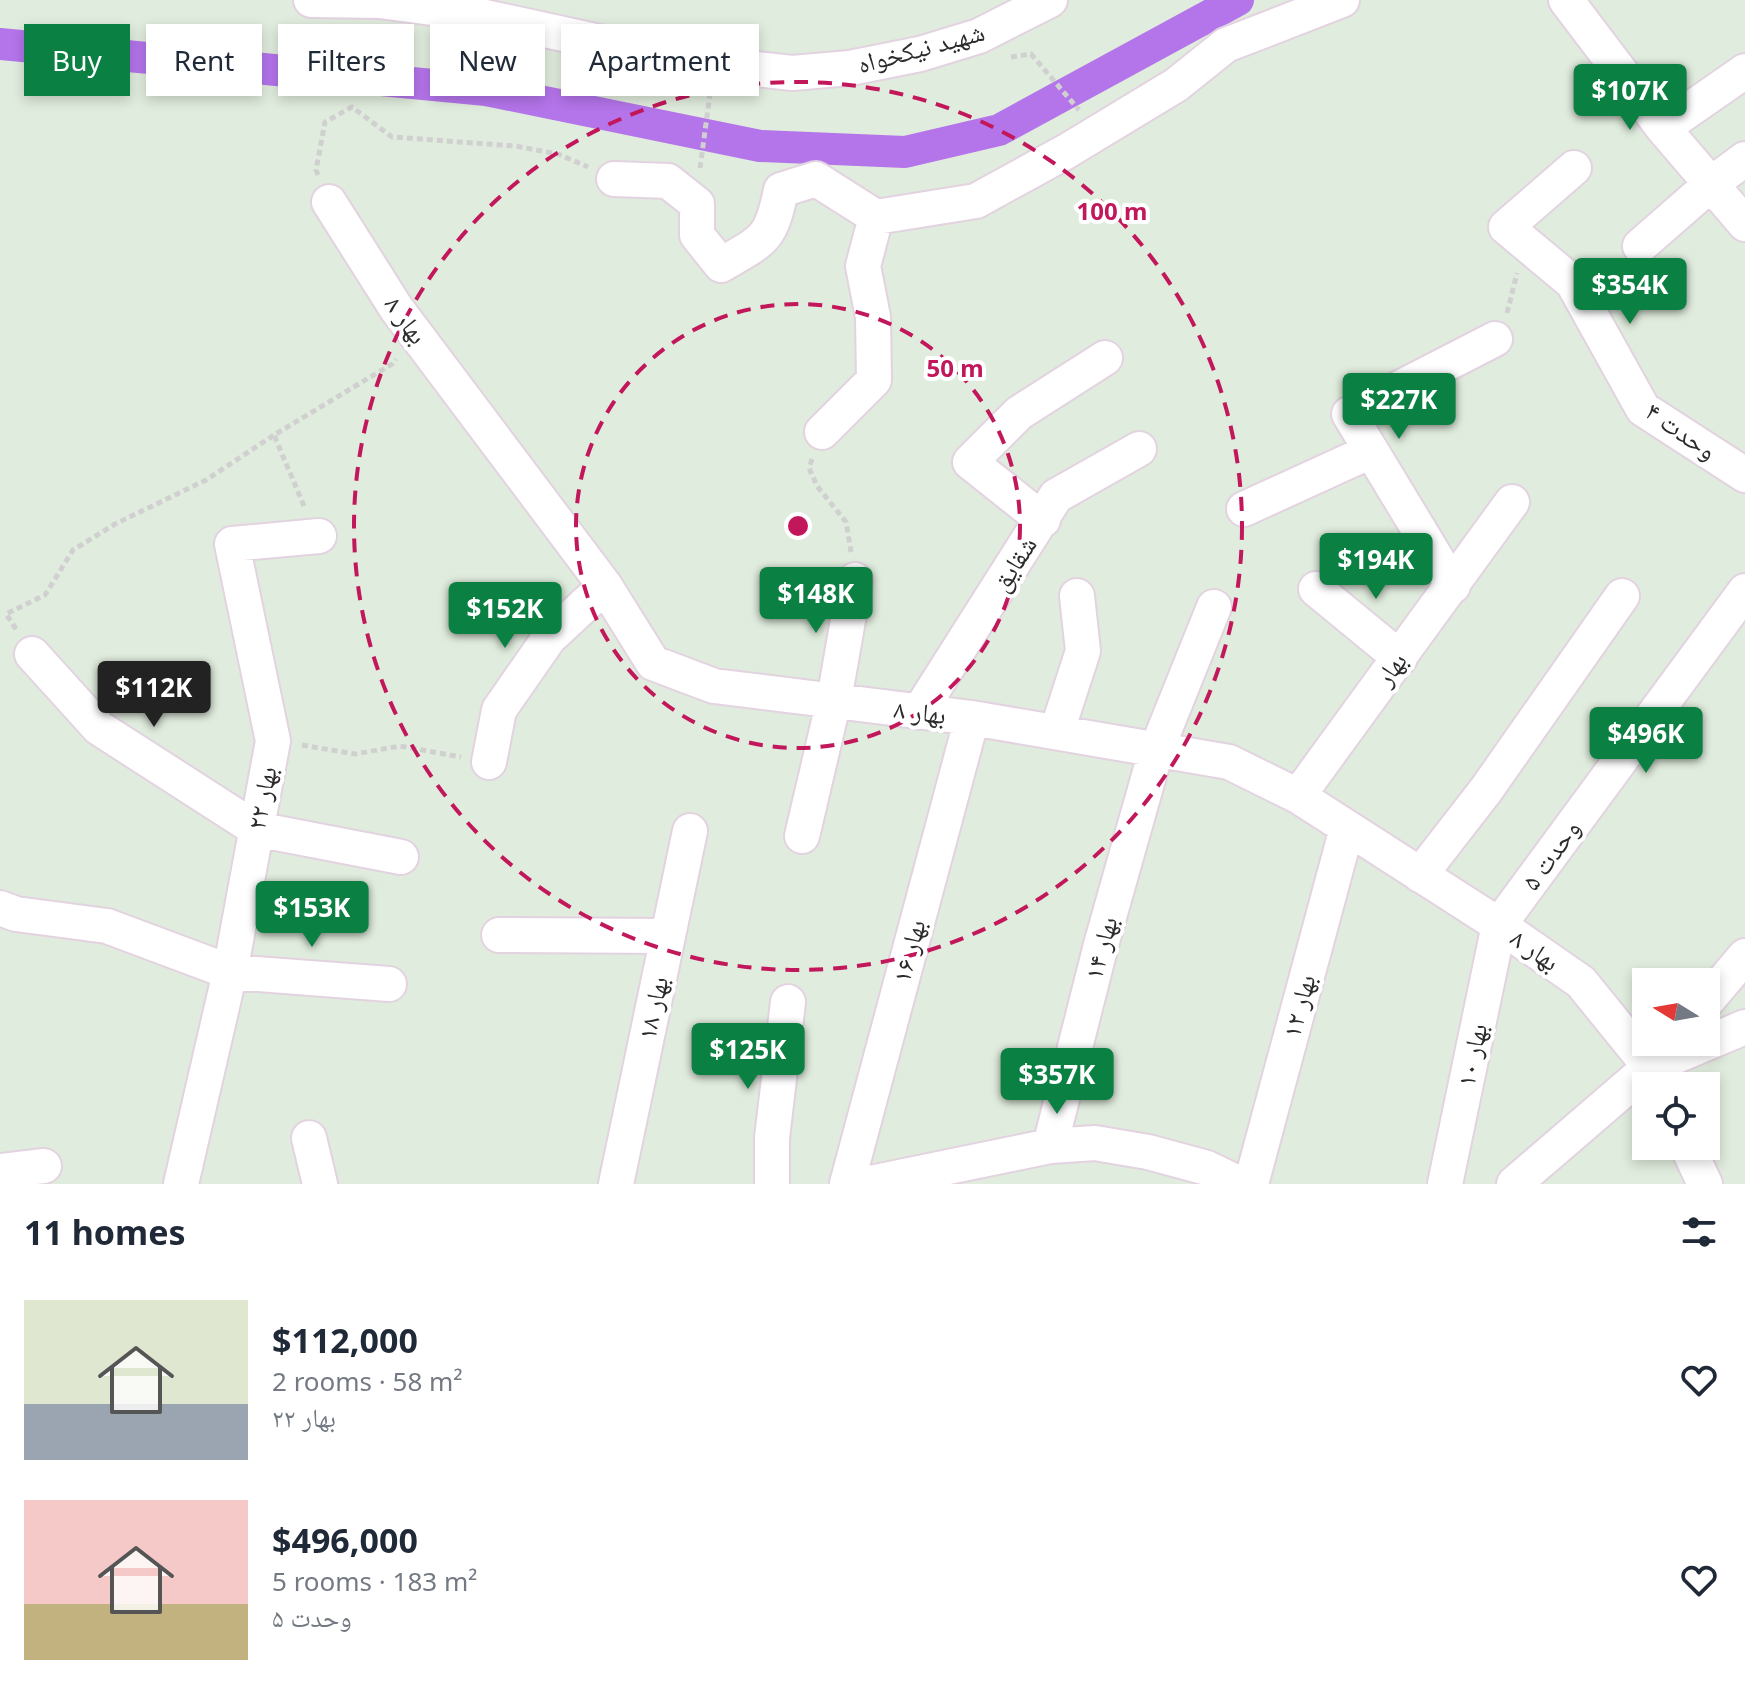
<!DOCTYPE html>
<meta charset="utf-8">
<style>
:root{--surface:#fff;--page:#f6f6f7;--text:#1f2937;--muted:#747a83;--accent:#0b8043}
body{margin:0;font-family:"Noto Sans","Noto Naskh Arabic",sans-serif;background:var(--page);color:var(--text);height:100vh;display:flex;flex-direction:column;font-size:30px;white-space:nowrap}
*{box-sizing:border-box;margin:0}
p{font-size:26px;color:var(--muted)}
.icon{flex:none;width:44px;height:44px;fill:none;stroke:currentColor;stroke-width:2;stroke-linecap:round;stroke-linejoin:round}
.map{position:relative;height:1184px;overflow:hidden}
.side{display:flex;flex-direction:column;background:var(--surface);flex:1}
.side>*{flex:none}
.hud{position:absolute;left:24px;top:24px;width:800px;height:72px;display:flex;gap:16px}
.needle{width:52px;rotate:281deg}
.tools{position:absolute;left:1632px;top:968px;display:grid;gap:16px}
.tools a{display:grid;place-items:center;width:88px;height:88px;border-radius:0px;background:var(--surface);box-shadow:0 4px 12px #0003;font-size:40px}
.price{position:absolute;translate:-50% -68px;padding:0 18px;border-radius:8px;background:var(--accent);color:#fff;font-size:26px;line-height:52px;filter:drop-shadow(0 2px 4px #0008)}
.price::after{content:'';position:absolute;left:50%;top:48px;width:24px;height:18px;margin-left:-12px;background:inherit;clip-path:polygon(0 0,100% 0,50% 100%)}
.price.active{background:#222;color:#fff}
ul{padding:0;list-style:none}
li{display:flex;align-items:center;gap:24px;height:200px;padding:0 24px}
li span{display:grid;place-items:center;flex:none;width:224px;height:160px;border-radius:0px;color:#555}
li>.icon{margin-inline-start:auto}
span .icon{width:96px;height:96px;fill:#fffc;stroke-width:1}
li b{font-size:34px}
h2{display:flex;justify-content:space-between;align-items:center;height:96px;padding:0 24px;font-size:34px}
.pill{padding:0 28px;border-radius:0px;background:var(--surface);box-shadow:0 4px 12px #0003;font-size:28px;line-height:72px}
.pill.active{background:var(--accent);color:#fff}
.map>svg:first-child{display:block}
.lines{fill:none;stroke-linecap:round;stroke-linejoin:round}
.canal{stroke:#b474ea;stroke-width:32}
.minor-casing{stroke:#e3d3e1;stroke-width:38}
.path{stroke:#d0d0d0;stroke-width:5;stroke-dasharray:6 4;stroke-linecap:butt}
.minor{stroke:#fff;stroke-width:34}
.ring{fill:none;stroke:#c2185b;stroke-width:4;stroke-dasharray:14 10}
.labels{text-anchor:middle;stroke-width:8;stroke-linejoin:round;paint-order:stroke}
.street-label{font-size:26px;fill:#2b2b2b;stroke:#fff}
.centre{fill:#c2185b;stroke:#fff;stroke-width:4}
.ring-label{font-size:24px;text-anchor:middle;font-weight:bold;fill:#c2185b;stroke:#fff;stroke-width:8;stroke-linejoin:round;paint-order:stroke}
</style>
<div class="map">
<svg width="1745" height="1184" viewBox="0 0 1745 1184">
<rect width="100%" height="100%" fill="#e0ecdd"/>
<g class="lines">
<path class="canal" d="M0 44 486 90 760 146 905 152 999 130 1238 0"/>
<g class="minor-casing">
<path id="minor" d="M311 0 379 1 462 12 637 50 728 66 792 73 850 68 920 54 979 36 1050 0
M1566 0 1663 128 1745 224
M1663 128 1745 71
M1574 168 1506 227 1573 283 1643 409 1745 475
M614 179 668 181 697 204V235L721 265C764 240 771 240 781 190L816 179 876 217 976 201 1067 151 1176 85 1226 45 1342 0
M329 202 396 308 605 586 653 663 714 686 972 718 1229 762 1298 796 1499 925 1581 982 1650 1067 1658 1086
M1640 246 1711 184 1745 159
M822 432 874 380 873 317 863 266 876 217
M1244 509 1371 451
M1043 520 970 462 1019 413 1105 358
M1453 586 1349 414 1495 339
M1316 589 1400 658
M32 654 99 728 256 829 401 857
M919 712 1056 496 1139 449
M1057 731 1083 651 1077 596
M489 762 499 710 549 638 605 586
M1298 796 1512 502
M802 836 834 700 855 580
M1420 875 1486 790 1622 596
M0 908 16 914 107 926 230 972 389 984
M499 935 668 936
M1706 1002 1745 956
M309 1138 320 1184
M1050 1146 1101 945 1156 751 1214 607
M1687 1146 1705 1184
M0 1171 44 1166
M181 1184 230 972 273 741 232 544 319 536
M616 1184 690 831
M772 1184V1138L788 1002
M847 1184 972 718
M866 1184 1050 1146 1095 1143 1148 1152 1207 1168 1240 1184
M1251 1184 1347 828
M1445 1184 1499 925 1745 591
M1514 1184 1650 1067 1745 1027"/>
</g>
<path class="path" d="M1011 57 1031 54 1079 110
M700 168 710 94
M318 175 316 170 325 122 352 107 392 137 515 146 558 154 588 167
M1507 313 1517 273
M812 459 809 468 817 486 846 522 851 552
M304 506 274 435 392 364 396 359
M16 629 6 614 45 595 73 550 115 524 206 480 274 435
M302 745 355 754 400 746 461 757"/>
<use href="#minor" class="minor"/>
</g>
<g class="ring">
<circle cx="798" cy="526" r="222"/>
<circle cx="798" cy="526" r="444"/>
</g>
<g class="labels">
<g class="street-label">
<text transform="translate(921 48) rotate(-15)" y="9">شهید نیکخواه</text>
<text transform="translate(406 320) rotate(54)" y="9">بهار ۸</text>
<text transform="translate(1681 431) rotate(35)" y="9">وحدت ۴</text>
<text transform="translate(1014 564) rotate(-57)" y="9">شقایق</text>
<text transform="translate(1391 669) rotate(-54)" y="9">بهار</text>
<text transform="translate(920 712) rotate(7)" y="9">بهار ۸</text>
<text transform="translate(262 798) rotate(-79)" y="9">بهار ۲۲</text>
<text transform="translate(1551 855) rotate(-54)" y="9">وحدت ۵</text>
<text transform="translate(1101 948) rotate(-75)" y="9">بهار ۱۴</text>
<text transform="translate(1535 950) rotate(35)" y="9">بهار ۸</text>
<text transform="translate(909 951) rotate(-75)" y="9">بهار ۱۶</text>
<text transform="translate(1299 1006) rotate(-75)" y="9">بهار ۱۲</text>
<text transform="translate(653 1008) rotate(-78)" y="9">بهار ۱۸</text>
<text transform="translate(1472 1055) rotate(-78)" y="9">بهار ۱۰</text>
</g>
</g>
<circle cx="798" cy="526" r="12" class="centre"/>
<g class="ring-label">
<text x="1112" y="220">100 m</text>
<text x="955" y="377">50 m</text>
</g>
</svg>
<div class="tools">
<a><svg class="needle" viewBox="-14 -14 28 28"><path d="M0-13l5 13h-10z" fill="#e53935"/><path d="M0 13l5-13h-10z" fill="#747a83"/></svg></a>
<a><svg class="icon" aria-label="locate" viewBox="0 0 24 24"><circle cx="12" cy="12" r="6"/><path d="M12 2v4M12 18v4M2 12h4M18 12h4"/></svg></a>
</div>
<b class="price" style="left:1630px;top:132px">$107K</b>
<b class="price" style="left:1630px;top:326px">$354K</b>
<b class="price" style="left:1399px;top:441px">$227K</b>
<b class="price" style="left:1376px;top:601px">$194K</b>
<b class="price" style="left:816px;top:635px">$148K</b>
<b class="price" style="left:505px;top:650px">$152K</b>
<b class="price active" style="left:154px;top:729px">$112K</b>
<b class="price" style="left:1646px;top:775px">$496K</b>
<b class="price" style="left:312px;top:949px">$153K</b>
<b class="price" style="left:748px;top:1091px">$125K</b>
<b class="price" style="left:1057px;top:1116px">$357K</b>
<div class="hud">
<a class="pill active">Buy</a>
<a class="pill">Rent</a>
<a class="pill">Filters</a>
<a class="pill">New</a>
<a class="pill">Apartment</a>
</div>
</div>
<section class="side">
<h2>11 homes<svg class="icon" aria-label="filters" viewBox="0 0 24 24"><path d="M4 7h16M4 17h16"/><circle cx="9" cy="7" r="2"/><circle cx="15" cy="17" r="2"/></svg></h2>
<ul>
<li><span style="background:linear-gradient(#dfe7d0 65%,#9aa5b1 0)"><svg class="icon" aria-label="home" viewBox="0 0 24 24"><path d="M3 11l9-7 9 7M6 9v11h12V9"/></svg></span><div><b>$112,000</b><p>2 rooms · 58 m²</p><p>بهار ۲۲</p></div><svg class="icon" aria-label="heart" viewBox="0 0 24 24"><path d="M12 20l-8-8c-3-5 5-10 8-4 3-6 11-1 8 4z"/></svg></li>
<li><span style="background:linear-gradient(#f6c9c9 65%,#c2b280 0)"><svg class="icon" aria-label="home" viewBox="0 0 24 24"><path d="M3 11l9-7 9 7M6 9v11h12V9"/></svg></span><div><b>$496,000</b><p>5 rooms · 183 m²</p><p>وحدت ۵</p></div><svg class="icon" aria-label="heart" viewBox="0 0 24 24"><path d="M12 20l-8-8c-3-5 5-10 8-4 3-6 11-1 8 4z"/></svg></li>
</ul>
</section>
